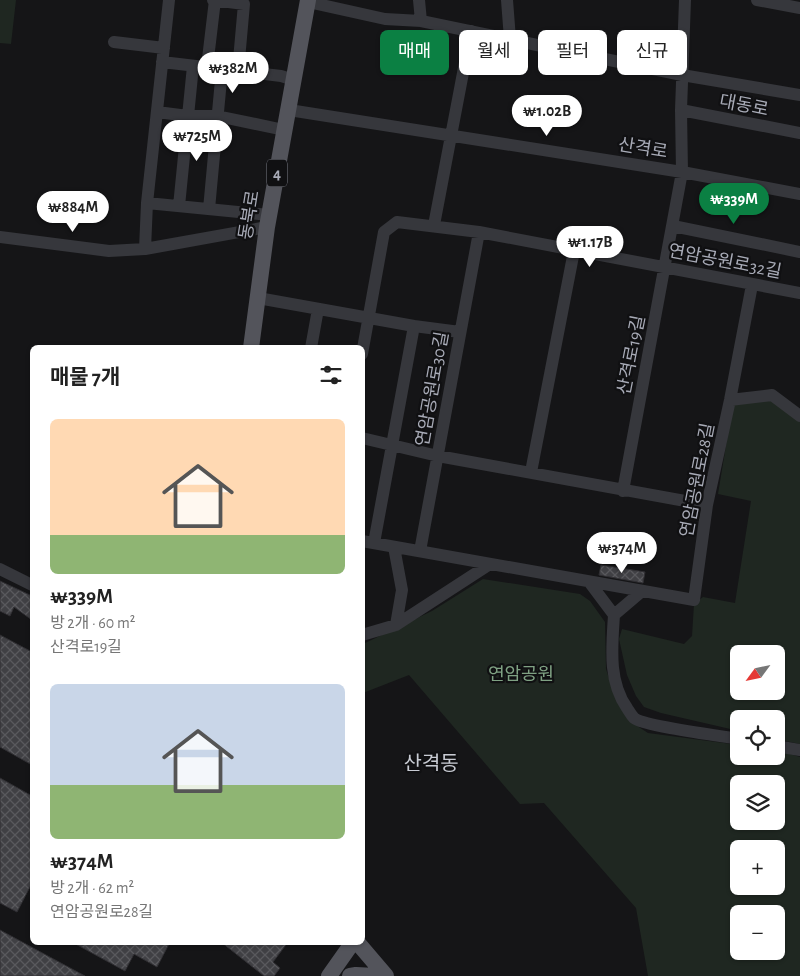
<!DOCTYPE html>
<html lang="ko">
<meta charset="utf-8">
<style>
:root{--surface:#fff;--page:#f2f2f2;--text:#222;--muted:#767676;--accent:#0b8043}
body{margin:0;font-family:"Alegreya Sans","Noto Sans KR",sans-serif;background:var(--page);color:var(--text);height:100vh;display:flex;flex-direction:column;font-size:19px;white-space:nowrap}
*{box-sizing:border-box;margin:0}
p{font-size:16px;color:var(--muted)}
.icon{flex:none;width:28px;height:28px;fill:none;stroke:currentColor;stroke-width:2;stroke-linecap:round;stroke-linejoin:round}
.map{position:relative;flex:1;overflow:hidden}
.details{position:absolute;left:30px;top:345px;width:335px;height:600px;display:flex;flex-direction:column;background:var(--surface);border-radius:8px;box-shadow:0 1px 4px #0004}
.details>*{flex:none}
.hud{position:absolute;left:380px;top:30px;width:345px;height:45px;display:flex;gap:10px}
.needle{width:32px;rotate:237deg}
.controls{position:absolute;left:730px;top:645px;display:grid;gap:10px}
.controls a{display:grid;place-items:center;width:55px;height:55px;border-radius:8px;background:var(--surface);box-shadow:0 1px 4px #0004;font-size:25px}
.price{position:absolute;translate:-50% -42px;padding:0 11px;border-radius:18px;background:#fff;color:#222;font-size:16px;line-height:32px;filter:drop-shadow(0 1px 2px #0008)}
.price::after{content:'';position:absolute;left:50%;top:30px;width:15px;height:11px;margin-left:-8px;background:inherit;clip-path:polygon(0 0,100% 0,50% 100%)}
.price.current{background:var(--accent);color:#fff}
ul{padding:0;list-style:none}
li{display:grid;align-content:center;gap:10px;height:265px;padding:0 20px}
li span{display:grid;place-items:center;height:155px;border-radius:8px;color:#555}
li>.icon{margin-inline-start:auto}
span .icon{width:90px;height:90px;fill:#fffc;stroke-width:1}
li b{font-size:21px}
h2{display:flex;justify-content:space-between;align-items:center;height:60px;padding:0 20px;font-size:21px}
.chip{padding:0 18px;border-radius:8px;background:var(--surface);box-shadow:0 1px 4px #0004;font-size:18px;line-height:45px}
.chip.current{background:var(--accent);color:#fff}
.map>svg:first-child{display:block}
.green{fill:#1f2721;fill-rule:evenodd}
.building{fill:url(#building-cross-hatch);stroke:#302f33}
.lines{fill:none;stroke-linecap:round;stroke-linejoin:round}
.minor{stroke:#36373c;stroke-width:12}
.major{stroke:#53545b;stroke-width:16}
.labels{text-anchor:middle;stroke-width:4.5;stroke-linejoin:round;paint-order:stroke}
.shield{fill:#101012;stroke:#7a7c86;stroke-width:1}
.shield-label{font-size:16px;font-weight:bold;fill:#a8abb7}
.street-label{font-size:18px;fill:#a8abb7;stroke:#101012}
.park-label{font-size:18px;fill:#7fa183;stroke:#101012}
.quarter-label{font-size:20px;fill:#c8cbd3;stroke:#101012}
</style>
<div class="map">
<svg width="800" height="976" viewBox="0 0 800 976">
<defs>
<pattern id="building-cross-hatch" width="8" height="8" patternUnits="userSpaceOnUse" patternTransform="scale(1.25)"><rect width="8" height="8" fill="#404044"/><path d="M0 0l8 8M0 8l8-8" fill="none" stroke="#59595d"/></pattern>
</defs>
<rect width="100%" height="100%" fill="#151517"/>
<path class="green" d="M0 0H16L11 44 0 43Z
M772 399 800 420V744L776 739V719H739V731L661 713 644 707 636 696 627 675 619 639 622 629 684 644 692 636 694 604 703 597 735 603 751 501 718 494 733 403ZM739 654H776V691H739Z
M483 579 580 594 590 601 605 622 606 669 617 702 631 722 648 733 739 745V756H776V750L800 757V976H648L636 908 544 803 520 804 409 675 363 693V644L432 611ZM739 784H776V821H739ZM739 849H776V886H739ZM739 914H776V951H739Z"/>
<path class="building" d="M601 565 645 572 643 583 599 575Z
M0 581 32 596V620L14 607 10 616 0 611Z
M0 635 32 652V765L0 747Z
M0 778 32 796V883L17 912 0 903Z
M0 930 46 955 85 976H0Z
M72 942H170L157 967 134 954 125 971Z
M221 942H288L273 962 280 968 274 976H264Z"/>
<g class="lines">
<path class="minor" d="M213 0 244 4 238 71
M419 0 421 21
M507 0 510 39
M757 0 800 8
M308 2 385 19 421 21 682 75 800 95
M114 42 164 48
M162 62 281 76 294 80
M207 67 215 0
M289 110 682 172 800 194
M681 110 800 133
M157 112 188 116H217L284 130
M147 203 269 215
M179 206 193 66
M209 209 222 69
M434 225 471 31
M673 226 800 252
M0 237 109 251 145 249 267 227
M145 249 147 203 169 0
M258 298 414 326 460 332
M311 348 318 309
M362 354 384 232 397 222 479 232 800 293
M730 400 772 395 800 416
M362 438 438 456 707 505
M531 472 574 251
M623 491 682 172 681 110 685 0
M362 541 694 600 707 505 730 400 752 285
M374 543 414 326
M394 547 402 590 396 625
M420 551 479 232
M0 569 32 585
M590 583 614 615 641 592
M614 615C612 647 608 681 627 708 629 711 631 715 634 718 643 726 721 736 739 739
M362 635 396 625 490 564
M776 746 800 750"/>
<path class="major" d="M251 348 267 227 308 0
M357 942 386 976
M329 976 353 942
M350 976 356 975 375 976"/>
</g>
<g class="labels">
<rect class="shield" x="267" y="159.5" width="20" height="27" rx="4"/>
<g class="shield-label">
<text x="277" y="179">4</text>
</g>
<g class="street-label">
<text transform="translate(744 105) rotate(11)" y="6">대동로</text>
<text transform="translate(643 148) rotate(9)" y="6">산격로</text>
<text transform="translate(249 215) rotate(-81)" y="6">동북로</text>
<text transform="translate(725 261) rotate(11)" y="6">연암공원로32길</text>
<text transform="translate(631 355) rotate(-79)" y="6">산격로19길</text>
<text transform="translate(432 389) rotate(-80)" y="6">연암공원로30길</text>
<text transform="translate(697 480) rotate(-79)" y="6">연암공원로28길</text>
</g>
<g class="park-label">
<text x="521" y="680">연암공원</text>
</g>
<g class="quarter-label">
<text x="431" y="770">산격동</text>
</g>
</g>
</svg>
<div class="controls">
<a><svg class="needle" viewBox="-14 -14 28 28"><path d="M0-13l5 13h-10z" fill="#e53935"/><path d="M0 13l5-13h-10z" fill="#767676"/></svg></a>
<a><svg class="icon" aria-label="locate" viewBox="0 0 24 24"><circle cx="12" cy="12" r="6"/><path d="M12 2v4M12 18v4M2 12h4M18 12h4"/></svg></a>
<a><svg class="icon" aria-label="layers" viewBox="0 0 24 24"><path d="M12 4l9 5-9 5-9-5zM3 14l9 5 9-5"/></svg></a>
<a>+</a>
<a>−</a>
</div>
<b class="price" style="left:233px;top:94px">₩382M</b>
<b class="price" style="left:547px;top:137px">₩1.02B</b>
<b class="price" style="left:197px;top:162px">₩725M</b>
<b class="price current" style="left:734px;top:225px">₩339M</b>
<b class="price" style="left:73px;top:233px">₩884M</b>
<b class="price" style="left:590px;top:268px">₩1.17B</b>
<b class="price" style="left:622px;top:574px">₩374M</b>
<div class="hud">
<a class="chip current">매매</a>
<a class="chip">월세</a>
<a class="chip">필터</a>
<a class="chip">신규</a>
</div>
<section class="details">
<h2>매물 7개<svg class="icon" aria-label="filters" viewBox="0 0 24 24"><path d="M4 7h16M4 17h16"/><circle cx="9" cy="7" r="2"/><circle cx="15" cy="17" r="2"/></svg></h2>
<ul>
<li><span style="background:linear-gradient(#ffd9b3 75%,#8fb573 0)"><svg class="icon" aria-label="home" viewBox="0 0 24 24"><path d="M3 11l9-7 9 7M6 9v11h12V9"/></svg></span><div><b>₩339M</b><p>방 2개 · 60 m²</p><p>산격로19길</p></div></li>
<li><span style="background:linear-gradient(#c9d6e8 65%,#8fb573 0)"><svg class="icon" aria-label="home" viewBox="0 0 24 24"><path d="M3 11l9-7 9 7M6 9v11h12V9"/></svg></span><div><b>₩374M</b><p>방 2개 · 62 m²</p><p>연암공원로28길</p></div></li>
</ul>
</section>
</div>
